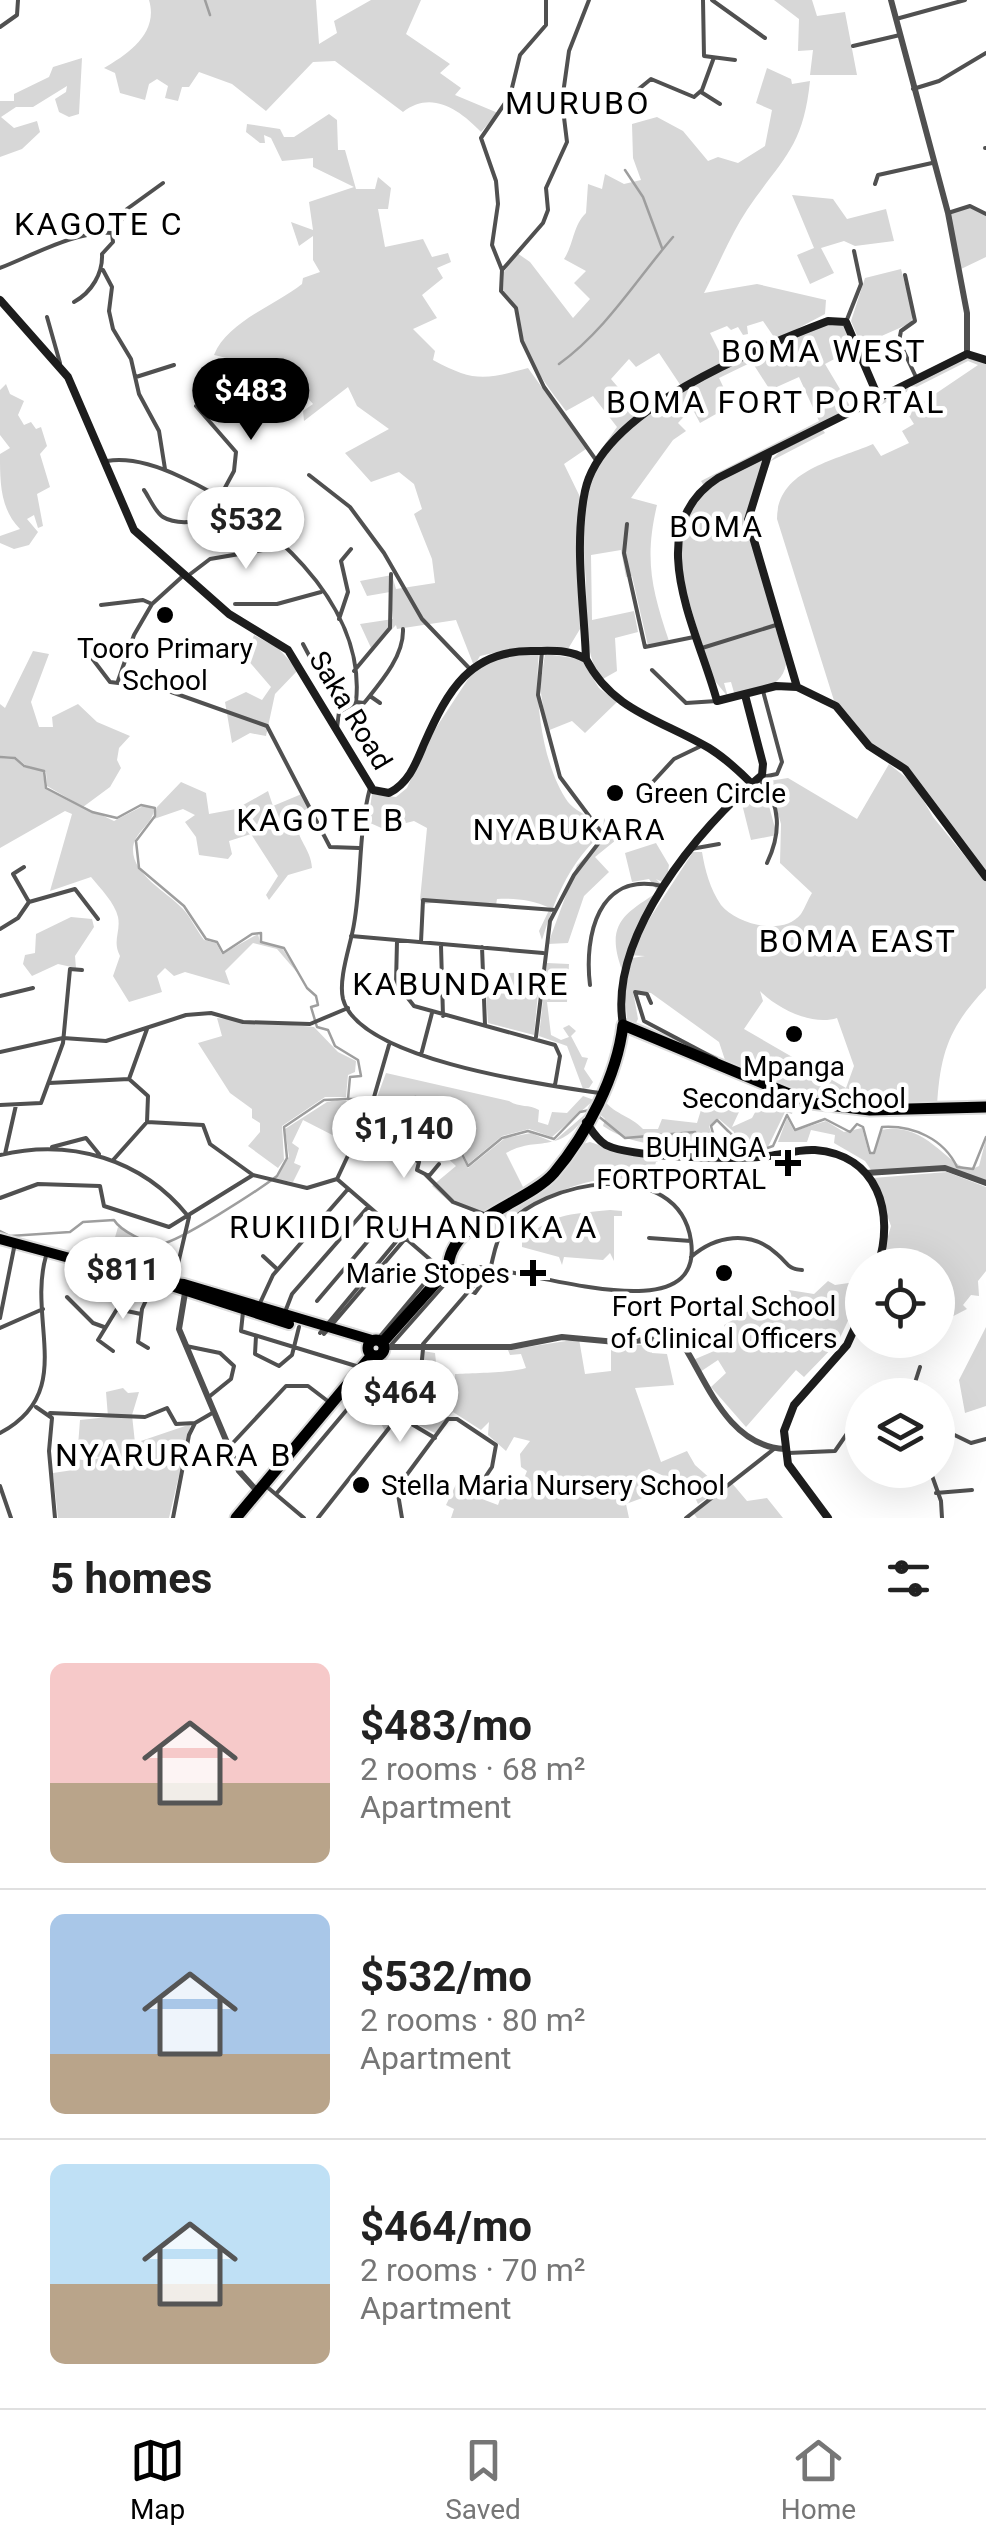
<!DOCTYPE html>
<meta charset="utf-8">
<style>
:root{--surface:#fff;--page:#f6f6f6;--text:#222;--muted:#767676;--line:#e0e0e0;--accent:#000}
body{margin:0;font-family:Roboto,sans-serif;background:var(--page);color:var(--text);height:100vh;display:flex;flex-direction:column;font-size:38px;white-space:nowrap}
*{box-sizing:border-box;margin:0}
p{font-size:32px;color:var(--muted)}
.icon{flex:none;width:55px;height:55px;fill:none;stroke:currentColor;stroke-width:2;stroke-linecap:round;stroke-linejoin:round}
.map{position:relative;height:1518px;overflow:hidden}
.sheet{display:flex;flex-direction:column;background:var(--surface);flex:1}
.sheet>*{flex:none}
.buttons{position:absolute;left:845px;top:1248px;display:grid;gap:20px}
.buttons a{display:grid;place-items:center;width:110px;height:110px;border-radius:50%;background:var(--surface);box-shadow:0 10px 40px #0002;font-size:50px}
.price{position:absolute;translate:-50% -85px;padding:0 22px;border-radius:35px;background:#fff;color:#222;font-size:32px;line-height:65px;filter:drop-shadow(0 2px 5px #0008)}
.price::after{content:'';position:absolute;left:50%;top:60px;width:30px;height:22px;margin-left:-15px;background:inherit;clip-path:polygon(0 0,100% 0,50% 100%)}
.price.selected{background:var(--accent);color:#fff}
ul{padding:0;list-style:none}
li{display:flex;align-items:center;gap:30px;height:250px;padding:0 50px}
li+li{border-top:2px solid var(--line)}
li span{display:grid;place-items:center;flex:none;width:280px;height:200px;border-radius:15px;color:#555}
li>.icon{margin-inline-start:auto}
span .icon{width:120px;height:120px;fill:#fffc;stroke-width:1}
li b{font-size:42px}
h2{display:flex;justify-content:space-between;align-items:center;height:120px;padding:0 50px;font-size:42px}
.tabs{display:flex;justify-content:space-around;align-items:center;height:140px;border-top:2px solid var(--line);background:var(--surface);font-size:28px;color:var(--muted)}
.tabs a{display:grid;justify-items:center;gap:5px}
.tabs .selected{color:var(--accent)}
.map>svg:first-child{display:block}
.green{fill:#d7d7d7;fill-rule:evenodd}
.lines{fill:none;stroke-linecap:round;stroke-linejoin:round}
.stream{stroke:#9e9e9e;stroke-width:2.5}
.primary-casing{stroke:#dbdbdb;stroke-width:14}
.trunk-casing{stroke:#dbdbdb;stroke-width:15}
.minor{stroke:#505050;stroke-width:4}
.tertiary{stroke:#505050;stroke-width:6}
.secondary{stroke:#1d1d1d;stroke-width:8}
.primary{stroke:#000;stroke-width:10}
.trunk{stroke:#000;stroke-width:11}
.poi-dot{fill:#000;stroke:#fff;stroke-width:4}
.labels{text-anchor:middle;stroke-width:9;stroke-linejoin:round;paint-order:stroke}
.poi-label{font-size:28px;fill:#000;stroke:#fff}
.street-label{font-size:28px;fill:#000;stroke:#fff}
.neighbourhood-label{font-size:30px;letter-spacing:2.5px;fill:#000;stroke:#fff}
.quarter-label{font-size:32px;letter-spacing:2.5px;fill:#000;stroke:#fff}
</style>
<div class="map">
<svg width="986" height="1518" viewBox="0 0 986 1518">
<rect width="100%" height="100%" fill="#fff"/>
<path class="green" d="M149 0H316L319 44 337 33 334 21 371 0H421L406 34 450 64 440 73 461 88 455 95 498 113 481 132C459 109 431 90 403 112L335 61 313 62 266 111 232 84 199 72 189 87H182L178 101 165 98 168 86 157 79 149 84 145 100 120 93 115 73 104 68C128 54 159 33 149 0Z
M774 0H812L817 16 845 12 857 75H810L813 50 798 51 799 19Z
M82 58 79 114 69 117 59 112 55 99 66 92 67 86 33 107H16L1 117 14 128 37 121 40 132 22 149 0 157V101H14V94L49 77 53 67Z
M767 68 791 79 792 84 810 81C803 149 782 158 747 210 730 236 718 266 704 293L757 284 826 300 825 314 776 340 763 321 747 326 748 334 743 335 738 327 731 330 727 326 710 333 725 363 681 386 659 353 636 367 629 359 611 379 640 413 598 454 617 427 593 396 566 411C551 391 537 374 527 350 518 327 522 311 503 291L504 272 517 253 530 262 573 318 590 299 574 283 586 271 564 259C574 244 573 225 586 213L588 184 602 189 605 174 624 184 641 180 633 158 632 124 657 117 683 131 708 161 718 157 738 163 765 146 772 110 756 103Z
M329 114 337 120 338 150H345L356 189H375L378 177 391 188 388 209H378L385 247 423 239 432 257 448 253 451 262 437 268 443 278 422 295 437 318 413 329 435 351 433 360C474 382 484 380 528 368L586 449 564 464 582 501 577 535 580 629 568 649 506 650 480 656 474 666 456 620 397 629 396 625 372 650 360 624 393 619 390 592 367 596 360 581 392 575 396 589 435 583 432 559 414 514 422 509 414 484 399 472 371 482 345 453 389 429 357 406 348 387 304 421 303 411 313 404 293 381 278 385 235 360 214 355C227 322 274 306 302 284L303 278 320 272 313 260V236L299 246 291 222 313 230 309 202 354 187 313 167V158L282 161 271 138 264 135 265 143H260L246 132 247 124 280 129 284 137H294Z
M792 195 833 199 847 219 886 209 894 241 855 246 844 241 821 248 834 273 810 284 797 255 814 248Z
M971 207 986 216V257L961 269 948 212Z
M901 269 913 314 911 323 861 345 851 321 865 278Z
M833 322 844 324 855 348 825 364 853 411 704 486 701 481 819 421 799 377 770 390 752 362 719 378 732 405 700 423 692 408 678 423 686 431 673 440 631 498 657 505C644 560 652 590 669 641L648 646 632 576 626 577 621 550 591 555 592 620 634 611 638 632 615 638 617 671 601 680C583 648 587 619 586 584 584 546 577 497 597 462 633 404 769 343 833 322Z
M967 358 986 362V874L933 808 920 783 905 767 869 747 836 707 777 519C777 470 834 461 873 444L881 456 909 443 902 431 914 424 907 413 978 365 968 361 861 415 859 411Z
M6 384 10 394 24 401 18 415 24 425 31 422 36 429 41 427 47 446 40 454 50 487 37 494 43 526 38 528 34 515 27 519 38 532 29 545 14 549 0 543V536L20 529C0 509 0 482 0 454L10 448 0 435V390Z
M823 430 825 433 771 461 749 515 786 664C782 689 756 690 735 696L731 682 724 683 728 697 711 676 677 560 684 514 717 479 767 458 763 469 780 451Z
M254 635 278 648 298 670 275 694 266 736 250 733 232 743 225 702 246 692 262 700 271 687 246 658Z
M33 651 49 654 31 702 39 727H53L52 717 78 704 97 722 130 736 119 748 117 760 121 768 110 787 83 807 47 786 46 772 25 765 16 757 0 756V704L5 708Z
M539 653C534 697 542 765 568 802 574 810 587 815 594 821L597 838C567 868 555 899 542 940L539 931 550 908C532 900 516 898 497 899L496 905 454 900 424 904 420 900 427 828 414 821 402 824 397 835 368 822 372 794 396 797 407 788 428 740 476 667 501 656Z
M545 654 581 659 599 688 617 702 585 733 572 721 547 731 540 687Z
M0 758 15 759 23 767 43 771 45 788 114 821 143 806 154 809C153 825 133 832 133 850 133 875 167 892 182 908 190 916 197 931 204 940L216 943 222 954 258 934 260 942 282 948 301 977 277 949 253 943 225 971 230 985 185 972 174 976 165 968 157 976 162 992 129 1002 113 976 120 956C112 941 121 932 118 917 115 903 100 888 91 877L50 891 72 814 65 811 0 848Z
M889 764 914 784 933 817 986 882V988C949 1027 940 1053 937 1107L856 1106 810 1099 728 1069 719 1042 651 993 633 991 638 1019 634 1027 627 1022 625 992 632 958 645 956 627 955 622 970C605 924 624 914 658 892L649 879 632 882 625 853 656 843 669 865 666 884 656 879 666 889 644 927 693 852H702C705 870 710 889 721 905 736 924 783 937 801 914 805 908 808 899 812 893L780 863 781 824 769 781 788 778 857 819ZM760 991C778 1009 813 1026 837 1018L854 1066 846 1088 744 1029 763 1001Z
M181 782 206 793 209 814 236 809 268 791 273 806 304 793 311 806 297 815C294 839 311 847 312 868L288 875 269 900 266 895 278 876 251 834 229 841 232 854 228 859 199 855 196 837 185 822 195 815 183 809 154 819 157 807Z
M757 784 764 788 777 835 751 840 741 800Z
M604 818 616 840 595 857 609 872 584 896 568 943 548 944 577 865 602 841Z
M71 917 92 919 94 927 75 956 76 968 58 964 32 976 23 964 25 955 35 953 36 934Z
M547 963 569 964 567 1002H547L551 1035 561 1040 569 1037 563 1028 569 1025 576 1031 571 1036 582 1057 588 1058 584 1069 593 1082 589 1088 583 1089 567 1046 539 1036Z
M540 972 534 1035 488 1023 486 991H507L506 973Z
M217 1018 314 1027 338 1052 356 1061 355 1072 348 1075 346 1097H325L282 1126 284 1160 278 1168 248 1146 260 1132V1123L252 1118V1109L230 1093 198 1043 222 1036Z
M386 1073 509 1101C520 1108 529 1104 539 1110L538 1122 548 1125 552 1112 567 1113 583 1096 594 1100 552 1137 529 1129 502 1136 468 1164 458 1141 448 1143 451 1126 429 1118V1114L437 1111 430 1097 376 1100Z
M766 1092 795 1103 792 1114 785 1112 768 1147 733 1151 734 1132 719 1119 709 1126 714 1142 709 1150C667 1143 640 1150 603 1126L605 1119 595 1110 602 1097C612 1114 630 1115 643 1129H658L662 1119 697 1123 704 1100 739 1112 732 1127 752 1118Z
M415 1099 429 1102 433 1110 425 1111V1120L446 1125 445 1148 455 1144 468 1168 505 1138 531 1133 553 1142 589 1111C558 1158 540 1134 506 1153L523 1187 547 1171 569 1144 541 1183 485 1215 452 1204 432 1186 456 1166 441 1152 432 1130 426 1135 390 1113 389 1129H382L381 1139 360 1135 372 1104 399 1101 411 1107Z
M337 1100 368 1104 348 1143 303 1120 292 1143 299 1148 294 1163 301 1166 293 1182 274 1179 289 1157 285 1129 327 1102Z
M787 1118 794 1131 826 1121 844 1132 862 1128 869 1154H873L881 1130C933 1119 952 1181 979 1166L986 1139V1182L945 1168 871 1170 865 1161 834 1143 835 1135 811 1130 807 1142H778Z
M590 1142 628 1155 726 1163 663 1159 656 1162 650 1185C596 1166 542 1196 501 1228L497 1236 482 1227 527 1200 579 1145Z
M947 1172 986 1187V1271L978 1281 979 1296 971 1295 963 1305 967 1309 938 1324V1265H884L886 1259 881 1260 891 1226 873 1178Z
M610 1210 622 1211V1216H614V1261L610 1253 603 1260 564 1257 562 1265 559 1257 522 1247V1240C556 1213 564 1215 610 1210Z
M118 1227 155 1245 149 1267 109 1258Z
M828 1281 835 1285 862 1281V1291L838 1342 804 1377 796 1370 746 1427 711 1387 726 1373 718 1360 700 1372 693 1360 733 1343 724 1325 768 1300 783 1298 789 1290 814 1294Z
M986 1327V1406L965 1413 959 1380Z
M579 1339 585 1374 611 1371V1345H651L652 1353 667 1354 674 1385 635 1388 661 1462 687 1451 695 1465 721 1488 731 1482 747 1501 767 1498 783 1518H697L694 1514 719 1490 698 1504 691 1489 649 1469 641 1473 653 1494 626 1504 629 1518H451L454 1509 446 1505 459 1478 485 1489 482 1499 498 1505 508 1476 523 1481 527 1471 521 1467 520 1454 530 1441 514 1437 506 1451 488 1435 489 1422 481 1430 453 1412 435 1433 402 1417 420 1390 423 1351 435 1353 438 1380 455 1379V1374C470 1373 511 1373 526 1368L521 1354 510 1355 508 1350Z
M402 1361 422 1362 418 1389 385 1431C364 1393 380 1382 402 1361Z
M123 1388 128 1393 139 1392 132 1415 135 1443 191 1424 169 1518H58L53 1473 73 1470 72 1458 88 1461 100 1458 78 1446 80 1420 108 1417 106 1392Z"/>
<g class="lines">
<path class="stream" d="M205 0 210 15
M625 170 643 197 662 248
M559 364C606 330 636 280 673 237
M0 757 15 758 24 766 44 771 46 788 92 812 117 818 141 805 155 808V816L136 841 139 868 184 906 206 939 217 942 223 953 252 934 261 933V942L284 948 307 988 316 996 318 1005 311 1007 317 1027 328 1030 335 1046 358 1060 361 1076 350 1077 348 1099H392L411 1106 415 1097 428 1099 435 1109 426 1113 427 1119 447 1124 446 1147 456 1142 468 1166 502 1138 528 1131 554 1139 580 1112 590 1110
M597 1115 625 1138 695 1132 702 1150 709 1151 716 1144 711 1126 717 1120 733 1136 732 1153 750 1154 773 1146 787 1115 795 1130 825 1119 850 1132 857 1124 863 1127 870 1153H874L882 1127C913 1125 944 1139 957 1167L973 1169 986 1137
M0 1231 10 1236 70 1232 83 1222 114 1220C120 1230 147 1245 161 1244 179 1242 260 1189 277 1176L287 1158 284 1127 324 1100 346 1099"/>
<g class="primary-casing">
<path id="primary" d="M0 1239 154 1281 184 1284 372 1340
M162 1283 289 1324"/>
</g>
<g class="trunk-casing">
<path id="trunk" d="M447 1267 439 1270 441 1277 449 1275C440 1223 526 1205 554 1173 587 1134 617 1076 623 1025L811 1103 870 1110 986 1107
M368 1348a8 8 0 1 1 16 0a8 8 0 1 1-16 0Z
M382 1343 441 1277
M236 1518 372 1355"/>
</g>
<path class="minor" d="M546 0V25L520 55 510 96 481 138 496 181 498 204 492 245 502 270 501 291 516 308 522 341 544 387 596 460
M703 0 704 56 735 60
M712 0 765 38
M896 19 965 0
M0 27 17 15 18 0
M853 46 900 35
M913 89 939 81 986 53
M701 92 720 104
M645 105 635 92 651 79 694 97 702 90 713 60
M985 148H986
M875 184 878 175 932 163
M948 213 970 206 986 214
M113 237 127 209 163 183
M0 268C31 256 78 230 112 233L113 242 102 254C103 273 92 292 74 302
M503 269 543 223 548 210 546 188 567 142 562 101 569 51 589 0
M103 270 112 287 109 311 113 329 131 359 139 394 159 431 165 469
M905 275 915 321 901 331 899 341 916 377
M47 317 60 363
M846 322 861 284 854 251
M136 377 174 365
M196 406 236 452 234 471 221 495
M107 461C131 457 160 467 181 477 263 514 367 601 356 702L339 712 337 728
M309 475 350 507 384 553 422 619 469 668
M144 490C149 497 155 512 163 517 184 530 221 515 243 509
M627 524 624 553 645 647 694 637
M189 575 210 559 286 546
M235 604H277L321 592
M101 605 143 600 152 604
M339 619 348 592 341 561 351 549
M303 644 339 712
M702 648 776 625
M91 657 110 682 160 688 267 726 330 847 359 848
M652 670 686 703 717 701
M354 671 390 628 391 574
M118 681 134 635 152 604 184 575
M763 691 782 762 777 774 758 778C782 803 781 834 767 863
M370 696 380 703
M356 702 364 703C381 682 404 656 403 629
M651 784 674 759 699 747
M370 788C358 833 362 878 354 924 351 944 338 978 343 999 359 1060 545 1085 599 1093
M691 849 719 844
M24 867 13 874 29 902
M0 929 18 918 29 902 75 889 98 919
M351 936 543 953
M397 941 396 983 414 1006 555 1045 560 1056 555 1085
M421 942 423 900 555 910
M441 946 443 1016
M482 947 485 1025
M590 985C584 936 598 871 662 886
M0 996 33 988
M651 1003 647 994 635 992 644 1021 716 1059
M536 1037 550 921 574 875 604 836 560 777 538 695 542 651
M389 1045 372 1104 337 1179 440 1268
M0 1052 63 1038 106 1041 186 1015 211 1013 243 1022 310 1024 348 1008
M421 1055 432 1013
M49 1083 129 1079
M0 1105 41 1103 63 1043 70 969 82 970
M147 1122 203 1125 210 1144 253 1175
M356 1137 390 1144 419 1162 417 1170 429 1176 439 1164
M52 1147 86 1138 99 1154
M5 1154 16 1105
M0 1155C71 1138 142 1159 188 1216
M114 1159 147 1122 148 1096 129 1079 147 1029
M425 1174 453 1202 487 1215
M0 1198 38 1184 100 1186 104 1206 169 1227 253 1175 307 1188 337 1179
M504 1229 518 1238 526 1233
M649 1238 691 1241
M263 1256 277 1269
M691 1257C715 1236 750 1229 777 1254 788 1263 787 1269 802 1270
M174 1281 189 1217
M469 1290 475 1293 486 1278
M67 1297 93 1323 104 1327
M317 1301 385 1221
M260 1303 273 1275 348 1189
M243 1312 241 1331 356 1366
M285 1312 292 1294 368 1207
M0 1318 14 1248
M0 1328 43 1309
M320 1333 400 1237
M324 1334 405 1239
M256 1336 255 1354 279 1366 292 1355 299 1327
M377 1340 432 1274
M423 1344 487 1270 491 1266C494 1254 496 1240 503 1230 541 1179 679 1155 691 1241 706 1345 491 1252 452 1268
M391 1345 444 1285
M186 1346 220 1353 234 1366 231 1379 210 1396
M148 1348 138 1342 142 1309 153 1285
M113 1351 98 1340 117 1309 141 1314
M891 1395H901
M911 1395 920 1367
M36 1407 52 1418 49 1451 55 1518
M50 1413 145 1417 167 1408 176 1424 195 1423
M400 1417 435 1438
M938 1427 971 1443 986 1439
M0 1433C77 1392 27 1322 46 1256
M230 1446 286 1386H308L329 1402
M788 1453 835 1451 862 1412
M930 1470 941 1501 942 1518
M0 1486 11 1518
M266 1486 304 1518
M936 1493 972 1490
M276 1494 350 1406 343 1392
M173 1518 189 1435 195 1423 214 1412
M318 1518 419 1390 423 1349
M402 1518 397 1488 448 1419H457L496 1445 492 1467 476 1491
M686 1518 774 1449"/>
<path class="tertiary" d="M891 0 948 213 967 313V354
M866 1173 945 1168 986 1183
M185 1293 179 1329 239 1471 257 1491
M384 1347H511L562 1337 616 1342 679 1338C706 1378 726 1446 785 1449"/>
<path class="secondary" d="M0 300 68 377 134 530 229 614 288 650 373 790 389 793C409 783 416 763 424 744 448 690 470 650 533 651 553 651 569 649 586 659
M986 360 967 354 718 478C639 529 698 630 717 701L776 686 797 687 836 706 869 746 905 769 986 877
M768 455 748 520 797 687
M751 783C738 770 725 758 709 748 662 720 612 711 586 659 584 605 574 544 585 491 602 410 757 348 828 321L846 322 879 399
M623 1025C608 937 698 828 762 775L763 764 745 695
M586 1122C592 1131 597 1140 606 1145 632 1158 738 1160 769 1156 784 1154 799 1149 815 1150 878 1155 895 1213 878 1265
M828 1518 788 1464 784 1431 794 1405 847 1345 862 1312"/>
<use href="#primary" class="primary"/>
<use href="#trunk" class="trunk"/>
</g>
<g class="poi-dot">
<circle cx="165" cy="615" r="10"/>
<circle cx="615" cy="793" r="10"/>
<circle cx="794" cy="1034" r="10"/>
<path d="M783 1148h10v10h10v10h-10v10h-10v-10h-10v-10h10z"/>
<path d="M528 1258h10v10h10v10h-10v10h-10v-10h-10v-10h10z"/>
<circle cx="724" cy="1273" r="10"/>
<circle cx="361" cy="1485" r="10"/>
</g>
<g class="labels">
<g class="poi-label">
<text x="165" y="658">Tooro Primary<tspan x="165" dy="32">School</tspan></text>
<text x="635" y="803" text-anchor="start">Green Circle</text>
<text x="794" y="1076">Mpanga<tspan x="794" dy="32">Secondary School</tspan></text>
<text x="766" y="1157" text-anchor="end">BUHINGA<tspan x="766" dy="32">FORTPORTAL</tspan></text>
<text x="510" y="1283" text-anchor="end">Marie Stopes</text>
<text x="724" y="1316">Fort Portal School<tspan x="724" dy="32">of Clinical Officers</tspan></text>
<text x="381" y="1495" text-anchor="start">Stella Maria Nursery School</text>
</g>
<g class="street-label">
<text transform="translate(351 710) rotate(59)" y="10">Saka Road</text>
</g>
<g class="neighbourhood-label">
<text x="717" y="537">BOMA</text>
<text x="570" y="840">NYABUKARA</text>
</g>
<g class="quarter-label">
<text x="578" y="114">MURUBO</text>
<text x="99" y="235">KAGOTE C</text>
<text x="824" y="362">BOMA WEST</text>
<text x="776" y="413">BOMA FORT PORTAL</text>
<text x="321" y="831">KAGOTE B</text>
<text x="858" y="952">BOMA EAST</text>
<text x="461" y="995">KABUNDAIRE</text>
<text x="414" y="1238">RUKIIDI RUHANDIKA A</text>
<text x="174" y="1466">NYARURARA B</text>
</g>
</g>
</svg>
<div class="buttons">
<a><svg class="icon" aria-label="locate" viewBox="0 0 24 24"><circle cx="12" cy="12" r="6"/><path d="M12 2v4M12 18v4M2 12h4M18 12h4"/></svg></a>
<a><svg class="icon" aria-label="layers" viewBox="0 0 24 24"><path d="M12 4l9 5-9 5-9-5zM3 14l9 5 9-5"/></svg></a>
</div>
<b class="price selected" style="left:251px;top:443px">$483</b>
<b class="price" style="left:246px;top:572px">$532</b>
<b class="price" style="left:404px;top:1181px">$1,140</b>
<b class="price" style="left:123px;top:1322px">$811</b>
<b class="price" style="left:400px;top:1445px">$464</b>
</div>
<section class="sheet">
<h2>5 homes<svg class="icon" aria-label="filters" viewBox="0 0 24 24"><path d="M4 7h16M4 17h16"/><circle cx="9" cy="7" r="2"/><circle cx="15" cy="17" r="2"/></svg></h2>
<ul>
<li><span style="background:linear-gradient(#f6c9c9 60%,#b9a48a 0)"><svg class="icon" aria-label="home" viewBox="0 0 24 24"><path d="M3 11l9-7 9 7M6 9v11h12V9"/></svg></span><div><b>$483/mo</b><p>2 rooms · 68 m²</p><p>Apartment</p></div></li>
<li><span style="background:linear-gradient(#a9c7e8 70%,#b9a48a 0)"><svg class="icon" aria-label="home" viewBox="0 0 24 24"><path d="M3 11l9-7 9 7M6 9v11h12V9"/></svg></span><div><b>$532/mo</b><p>2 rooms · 80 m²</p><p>Apartment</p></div></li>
<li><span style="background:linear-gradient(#bfe0f5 60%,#b9a48a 0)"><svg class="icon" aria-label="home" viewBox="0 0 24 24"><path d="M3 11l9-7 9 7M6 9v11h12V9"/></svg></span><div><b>$464/mo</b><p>2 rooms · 70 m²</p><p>Apartment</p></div></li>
</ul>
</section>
<nav class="tabs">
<a class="selected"><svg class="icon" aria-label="map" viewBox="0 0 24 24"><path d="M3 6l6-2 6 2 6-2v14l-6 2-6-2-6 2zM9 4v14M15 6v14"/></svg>Map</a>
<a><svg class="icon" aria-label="saved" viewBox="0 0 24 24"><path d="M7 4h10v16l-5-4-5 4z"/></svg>Saved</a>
<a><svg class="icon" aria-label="home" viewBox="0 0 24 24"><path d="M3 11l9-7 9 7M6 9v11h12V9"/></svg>Home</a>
</nav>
